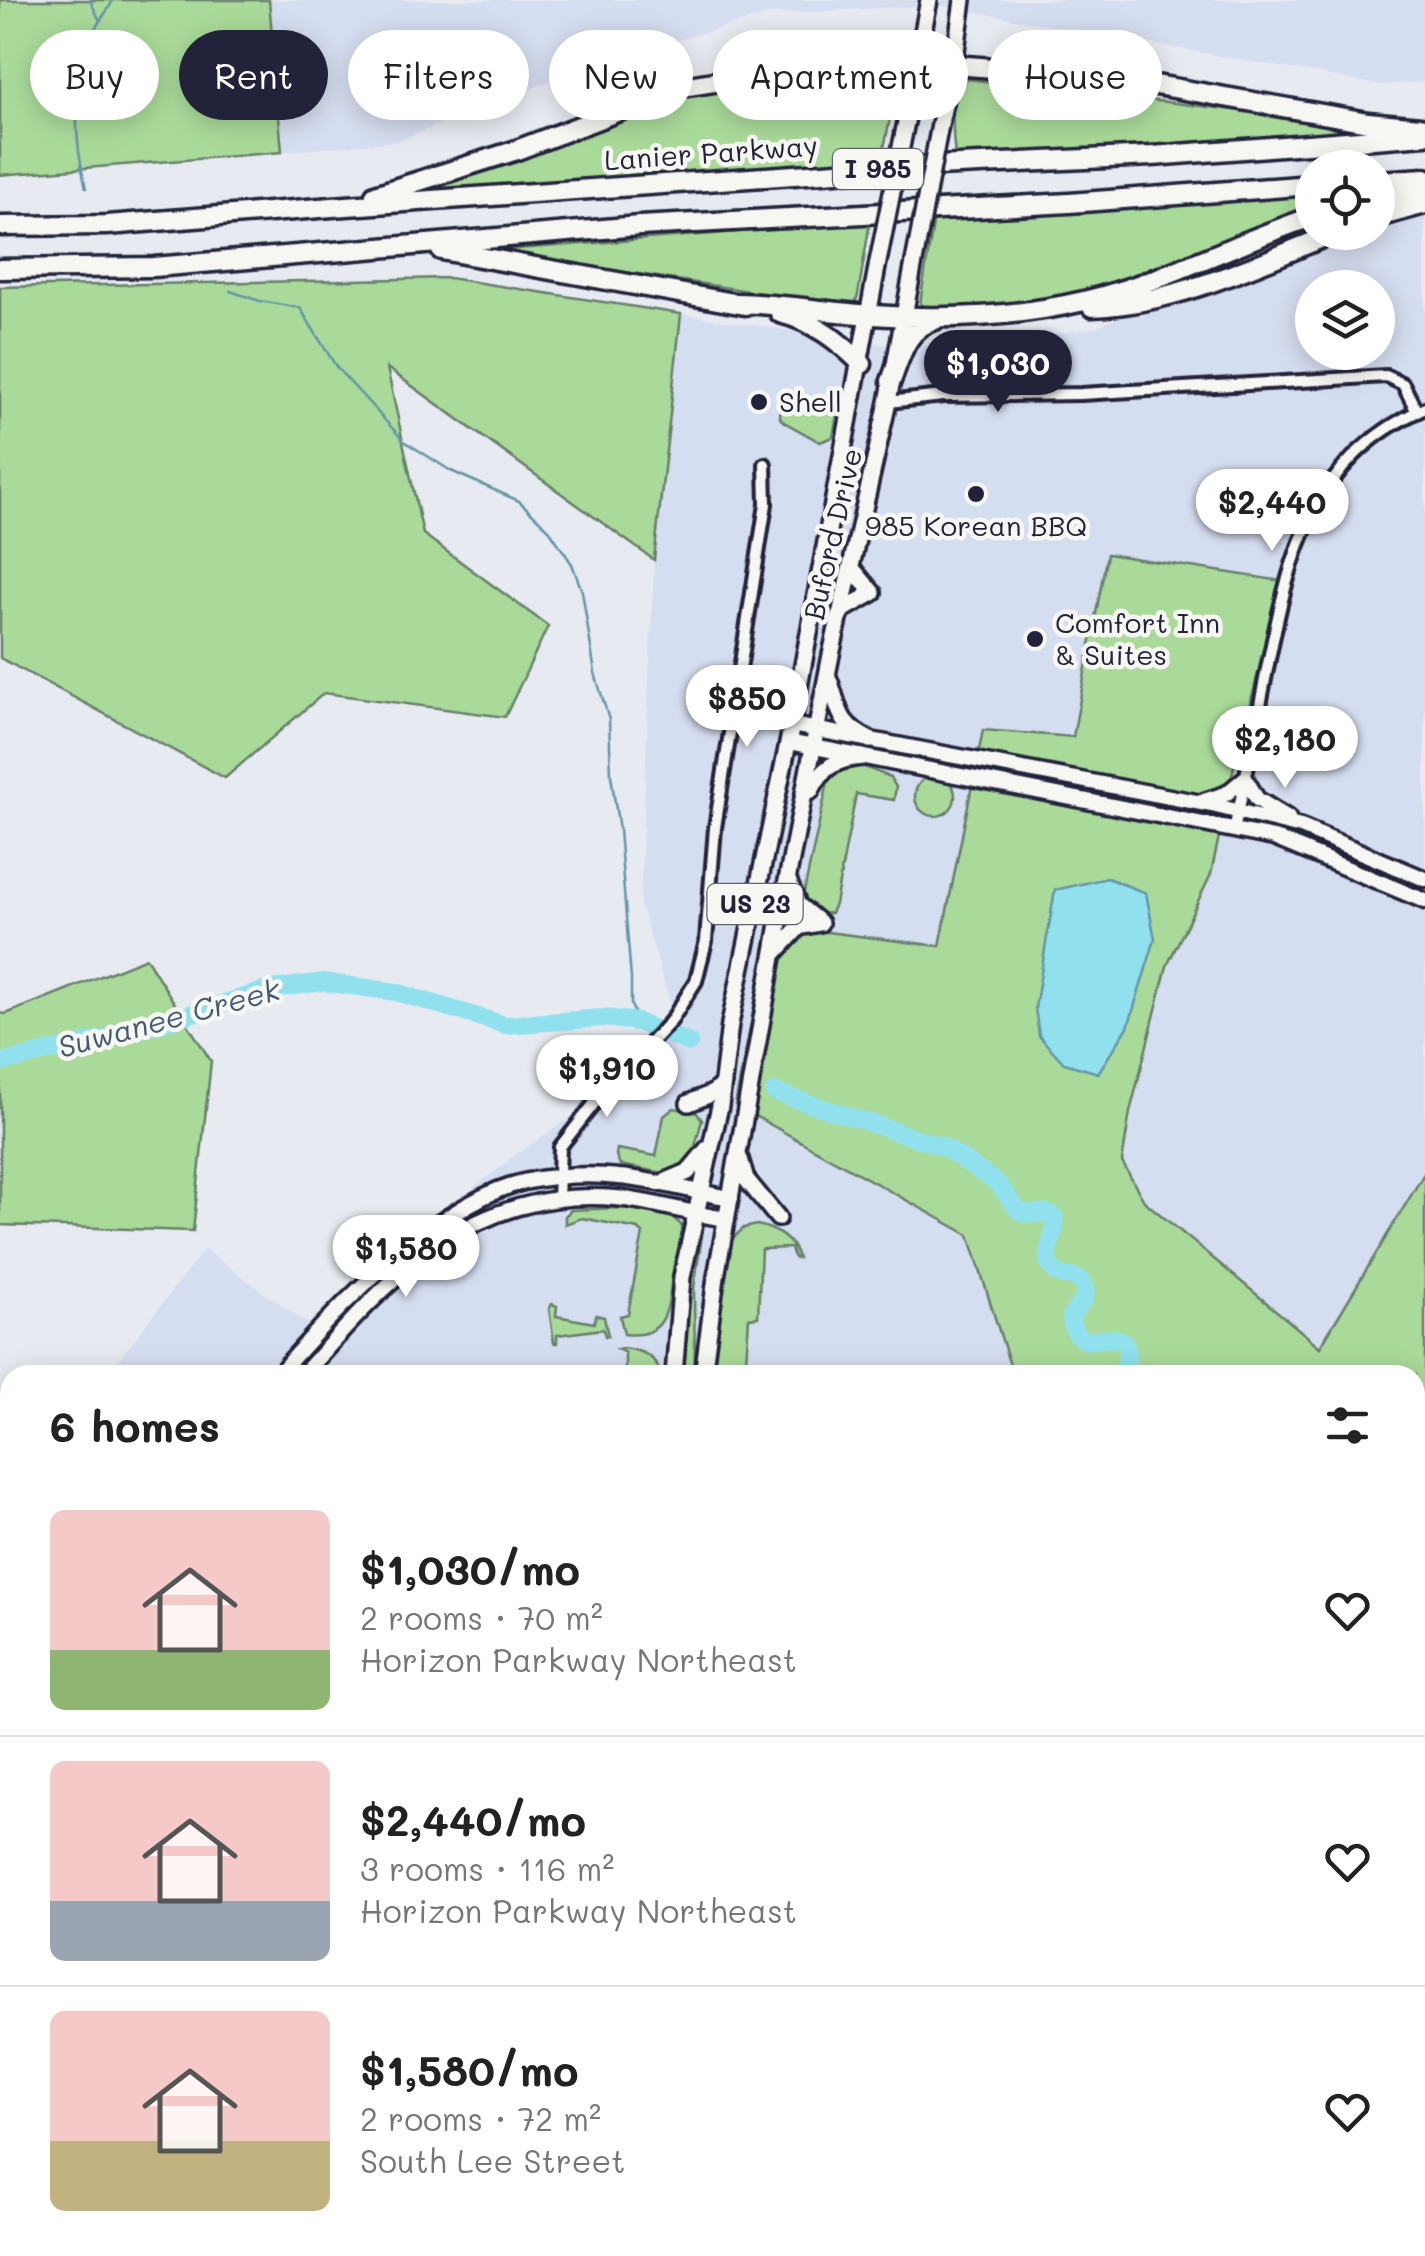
<!DOCTYPE html>
<meta charset="utf-8">
<style>
:root{--surface:#fff;--page:#f6f6f6;--text:#222;--muted:#767676;--line:#e0e0e0;--accent:#22223b}
body{margin:0;font-family:Mali,sans-serif;background:var(--page);color:var(--text);height:100vh;display:flex;flex-direction:column;font-size:38px;white-space:nowrap}
*{box-sizing:border-box;margin:0}
p{font-size:32px;color:var(--muted)}
.icon{flex:none;width:55px;height:55px;fill:none;stroke:currentColor;stroke-width:2;stroke-linecap:round;stroke-linejoin:round}
.map{position:relative;flex:1;overflow:hidden}
.side{position:absolute;left:0px;top:1365px;width:1425px;height:892px;display:flex;flex-direction:column;background:var(--surface);border-radius:30px 30px 0 0;box-shadow:0 5px 25px #0003}
.side>*{flex:none}
.banner{position:absolute;left:30px;top:30px;width:1365px;height:90px;display:flex;gap:20px}
.tools{position:absolute;left:1295px;top:150px;display:grid;gap:20px}
.tools a{display:grid;place-items:center;width:100px;height:100px;border-radius:50%;background:var(--surface);box-shadow:0 5px 25px #0003;font-size:50px}
.price{position:absolute;translate:-50% -85px;padding:0 22px;border-radius:35px;background:#fff;color:#222;font-size:32px;line-height:65px;filter:drop-shadow(0 2px 5px #0008)}
.price::after{content:'';position:absolute;left:50%;top:60px;width:30px;height:22px;margin-left:-15px;background:inherit;clip-path:polygon(0 0,100% 0,50% 100%)}
.price.on{background:var(--accent);color:#fff}
ul{padding:0;list-style:none}
li{display:flex;align-items:center;gap:30px;height:250px;padding:0 50px}
li+li{border-top:2px solid var(--line)}
li span{display:grid;place-items:center;flex:none;width:280px;height:200px;border-radius:15px;color:#555}
li>.icon{margin-inline-start:auto}
span .icon{width:120px;height:120px;fill:#fffc;stroke-width:1}
li b{font-size:42px}
h2{display:flex;justify-content:space-between;align-items:center;height:120px;padding:0 50px;font-size:42px}
.tag{padding:0 35px;border-radius:45px;background:var(--surface);box-shadow:0 5px 25px #0003;font-size:35px;line-height:90px}
.tag.on{background:var(--accent);color:#fff}
.map>svg:first-child{display:block}
.built{fill:#d5ddf0;fill-rule:evenodd}
.green{fill:#aada9a;stroke:#667e6a;stroke-width:2.5}
.water{fill:#90e0ee;stroke:#6494a6;stroke-width:2.5}
.lines{fill:none;stroke-linecap:round;stroke-linejoin:round}
.stream{stroke:#6494a6;stroke-width:2.5}
.river{stroke:#90e0ee;stroke-width:18}
.minor-casing{stroke:#22223b;stroke-width:18}
.secondary-casing{stroke:#22223b;stroke-width:21}
.trunk-casing{stroke:#22223b;stroke-width:22}
.motorway-casing{stroke:#22223b;stroke-width:25}
.minor{stroke:#f6f6f2;stroke-width:10}
.secondary{stroke:#f6f6f2;stroke-width:14}
.trunk{stroke:#f6f6f2;stroke-width:15}
.motorway{stroke:#f6f6f2;stroke-width:18}
.trunk-bridge-casing{stroke:#22223b;stroke-width:22;stroke-linecap:butt}
.trunk-bridge{stroke:#f6f6f2;stroke-width:15}
.poi-dot{fill:#22223b;stroke:#f6f6f2;stroke-width:4}
.labels{text-anchor:middle;stroke-width:9;stroke-linejoin:round;paint-order:stroke}
.shield{fill:#f6f6f2;stroke:#626272;stroke-width:2.5}
.shield-label{font-size:25px;font-weight:bold;fill:#22223b}
.street-label{font-size:28px;fill:#22223b;stroke:#f6f6f2}
.poi-label{font-size:28px;fill:#22223b;stroke:#f6f6f2;text-anchor:start}
.water-label{font-size:30px;font-style:italic;fill:#435b71;stroke:#f6f6f2}
</style>
<div class="map">
<svg width="1425" height="2256" viewBox="0 0 1425 2256">
<rect width="100%" height="100%" fill="#e7ebf1"/>
<filter id="ink" filterUnits="userSpaceOnUse"><feTurbulence type="fractalNoise" baseFrequency=".01" numOctaves="2"/><feDisplacementMap in="SourceGraphic" scale="20" xChannelSelector="R" yChannelSelector="G"/><feConvolveMatrix kernelMatrix="1 2 1 2 8 2 1 2 1" color-interpolation-filters="sRGB"/></filter>
<g filter="url(#ink)">
<path class="built" d="M269 0H1425V82L1380 85 938 5 772 14 604 60 397 141 282 152Z
M1425 214V1172L1320 1348 1143 1201 1122 1162 1130 1112 1167 966 1211 874 1234 766 1108 554 1073 738 983 730 940 947 752 1022 735 1105 970 1235 1013 1375H107L204 1249 330 1340 404 1243 514 1156 628 1078 674 1015 640 904 654 560 681 314 876 344 963 348 1095 328 1176 292 1336 232H1378V224ZM1312 288H1378V352H1312Z
M10 1501V1773L0 1792V1516Z
M795 2248H1290V2256H797Z"/>
<path class="green" d="M0 0H269L282 152 0 175Z
M881 73 894 75 898 79 881 163 380 196 439 185 484 171 693 93 738 84Z
M967 79 1235 110 1368 130 955 158C953 132 947 100 967 79Z
M1312 192V212L1097 289 1042 300 935 310 925 309 920 303 934 218Z
M870 222 858 295 856 301 847 306 489 251Z
M449 278 681 314 654 560 387 368 423 534 548 626 505 717 324 693 225 778 0 658V287Z
M785 398 834 402 838 409 833 437 820 442 784 422 780 418 781 401Z
M1107 554 1282 581 1234 766 1211 874 1167 966 1130 1112 1122 1162 1144 1201 1320 1347 1425 1172V1887L1415 1893V1375H1013L969 1235 735 1105 770 925 940 946 983 730 1073 737Z
M849 765 862 766 890 777 896 787 894 800 856 794 835 904 831 913 818 914 802 901 828 782 840 768Z
M915 796a20 20 0 1 1 40 0a20 20 0 1 1-40 0Z
M146 958 211 1061 193 1231 0 1225V1013L6 1014Z
M674 1108 697 1113 702 1120 691 1161 670 1174 620 1165 616 1155 617 1149 656 1156 664 1116Z
M620 1208C643 1209 673 1208 685 1231 684 1242 678 1250 675 1261 666 1295 676 1340 624 1334L620 1316 628 1314 643 1233 638 1229 582 1218 565 1224V1216L571 1210Z
M757 1225C774 1228 794 1240 798 1258H794L791 1248 761 1249 758 1317 749 1318 745 1375H713L719 1311 731 1240 744 1228Z
M703 1229 694 1288 695 1375H680L687 1302 701 1230Z
M552 1304 557 1306 556 1316 594 1323 596 1315 604 1317 608 1336H605L603 1329 557 1335V1343H554L549 1309Z
M623 1348C643 1351 655 1355 661 1375H625V1353L617 1349Z
M491 2248H795L797 2256H663L650 2252 647 2256H486Z"/>
<path class="water" d="M1107 878 1146 893 1155 939 1128 1027 1098 1073 1064 1063 1039 1036 1035 1008 1055 890Z"/>
<g class="lines">
<path class="stream" d="M90 0 99 19
M86 188C73 134 72 86 93 33 98 21 108 12 113 0
M230 291 260 301 300 308 337 368 404 441 451 471 519 501 548 528 572 564 582 591 595 673 609 720 611 775 619 830 631 979V1005L638 1022
M658 2256 668 2248"/>
<path class="river" d="M0 1063 133 1032 266 990 323 982 396 992 505 1025 604 1018 638 1022 689 1043
M774 1092 944 1147 997 1183 1018 1210 1026 1214 1045 1213 1054 1216C1060 1234 1036 1258 1056 1272 1062 1277 1073 1276 1080 1280 1094 1296 1079 1302 1071 1316 1071 1328 1075 1335 1086 1341L1115 1338 1123 1341 1127 1350 1126 1375
M1415 1583 1425 1577"/>
<g class="minor-casing">
<path id="minor" d="M888 402 943 396 1081 394 1386 376 1403 384 1417 412
M1234 830C1247 775 1257 720 1268 664 1290 555 1312 458 1425 408
M558 1199 560 1147 597 1100 671 1021 696 981 706 941 715 828 766 504 765 464
M0 1862 10 1863
M1415 1976 1425 1967
M1415 2009 1425 2012
M0 2027 10 2026
M1415 2117 1425 2124
M0 2203 10 2221
M1415 2237 1425 2243
M372 2248 380 2256
M28 2253 37 2248
M1294 2256 1295 2248"/>
</g>
<g class="secondary-casing">
<path id="secondary" d="M792 725 1212 805 1301 827 1425 879
M789 742 1274 838 1425 901
M1204 801 1226 794 1245 778 1257 799 1288 818
M278 1375C335 1309 418 1224 498 1190 532 1176 582 1173 619 1177 657 1180 693 1192 731 1198
M303 1375C390 1276 472 1187 615 1198 653 1201 689 1214 727 1219
M0 1786 10 1773
M0 1813 10 1802"/>
</g>
<g class="trunk-casing">
<path id="trunk" d="M942 114 954 65 963 0
M907 117 929 0
M841 611 873 593 851 567
M828 677C841 710 835 722 870 740
M811 791C822 767 836 759 863 757
M788 880 798 905 820 923
M775 953 799 927 820 923
M689 1103 713 1093 723 1084
M740 1159 746 1179 778 1218
M662 1183 688 1172 708 1148
M674 1375 682 1277 720 1106 730 1024 793 719 878 262
M703 1375 716 1277 783 901 831 655 888 402 914 262
M958 2248 960 2256
M987 2248 989 2256"/>
</g>
<g class="motorway-casing">
<path id="motorway" d="M1378 181 1425 178
M375 195 514 151 682 87 783 71 954 65 1110 77 1368 122 1420 127
M1378 198 1425 191
M1378 217 1425 204
M0 226 107 225 332 207 894 168 1152 156 1425 135
M441 250 745 305
M0 269 154 267 639 226 1069 203 1312 185
M737 303C782 304 827 312 873 315 943 320 1016 317 1084 301 1163 282 1236 242 1312 217
M1092 307C1178 304 1259 263 1337 232
M780 313C813 321 838 340 862 364
M891 381C901 355 906 328 935 320"/>
</g>
<use href="#minor" class="minor"/>
<use href="#secondary" class="secondary"/>
<use href="#trunk" class="trunk"/>
<use href="#motorway" class="motorway"/>
<g class="trunk-bridge-casing">
<path id="trunk-bridge" d="M878 262 907 117
M914 262 942 114"/>
</g>
<use href="#trunk-bridge" class="trunk-bridge"/>
</g>
</g>
<g class="poi-dot">
<circle cx="759" cy="402" r="10"/>
<circle cx="976" cy="494" r="10"/>
<circle cx="1035" cy="639" r="10"/>
</g>
<g class="labels">
<g class="shield">
<rect x="833" y="149" width="90" height="40" rx="8"/>
<rect x="707.5" y="884" width="95" height="40" rx="8"/>
</g>
<g class="shield-label">
<text x="878" y="178">I 985</text>
<text x="755" y="913">US 23</text>
</g>
<g class="street-label">
<text transform="translate(711 153) rotate(-4)" y="10">Lanier Parkway</text>
<text transform="translate(833 534) rotate(-77)" y="10">Buford Drive</text>
</g>
<g class="poi-label">
<text x="779" y="412">Shell</text>
<text x="976" y="536" text-anchor="middle">985 Korean BBQ</text>
<text x="1055" y="633">Comfort Inn<tspan x="1055" dy="32">&amp; Suites</tspan></text>
</g>
<g class="water-label">
<text transform="translate(169 1019) rotate(-15)" y="10">Suwanee Creek</text>
</g>
</g>
</svg>
<div class="tools">
<a><svg class="icon" aria-label="locate" viewBox="0 0 24 24"><circle cx="12" cy="12" r="6"/><path d="M12 2v4M12 18v4M2 12h4M18 12h4"/></svg></a>
<a><svg class="icon" aria-label="layers" viewBox="0 0 24 24"><path d="M12 4l9 5-9 5-9-5zM3 14l9 5 9-5"/></svg></a>
</div>
<b class="price on" style="left:998px;top:415px">$1,030</b>
<b class="price" style="left:1272px;top:554px">$2,440</b>
<b class="price" style="left:747px;top:750px">$850</b>
<b class="price" style="left:1285px;top:791px">$2,180</b>
<b class="price" style="left:607px;top:1120px">$1,910</b>
<b class="price" style="left:406px;top:1300px">$1,580</b>
<div class="banner">
<a class="tag">Buy</a>
<a class="tag on">Rent</a>
<a class="tag">Filters</a>
<a class="tag">New</a>
<a class="tag">Apartment</a>
<a class="tag">House</a>
</div>
<section class="side">
<h2>6 homes<svg class="icon" aria-label="filters" viewBox="0 0 24 24"><path d="M4 7h16M4 17h16"/><circle cx="9" cy="7" r="2"/><circle cx="15" cy="17" r="2"/></svg></h2>
<ul>
<li><span style="background:linear-gradient(#f6c9c9 70%,#8fb573 0)"><svg class="icon" aria-label="home" viewBox="0 0 24 24"><path d="M3 11l9-7 9 7M6 9v11h12V9"/></svg></span><div><b>$1,030/mo</b><p>2 rooms · 70 m²</p><p>Horizon Parkway Northeast</p></div><svg class="icon" aria-label="heart" viewBox="0 0 24 24"><path d="M12 20l-8-8c-3-5 5-10 8-4 3-6 11-1 8 4z"/></svg></li>
<li><span style="background:linear-gradient(#f6c9c9 70%,#9aa5b1 0)"><svg class="icon" aria-label="home" viewBox="0 0 24 24"><path d="M3 11l9-7 9 7M6 9v11h12V9"/></svg></span><div><b>$2,440/mo</b><p>3 rooms · 116 m²</p><p>Horizon Parkway Northeast</p></div><svg class="icon" aria-label="heart" viewBox="0 0 24 24"><path d="M12 20l-8-8c-3-5 5-10 8-4 3-6 11-1 8 4z"/></svg></li>
<li><span style="background:linear-gradient(#f6c9c9 65%,#c2b280 0)"><svg class="icon" aria-label="home" viewBox="0 0 24 24"><path d="M3 11l9-7 9 7M6 9v11h12V9"/></svg></span><div><b>$1,580/mo</b><p>2 rooms · 72 m²</p><p>South Lee Street</p></div><svg class="icon" aria-label="heart" viewBox="0 0 24 24"><path d="M12 20l-8-8c-3-5 5-10 8-4 3-6 11-1 8 4z"/></svg></li>
</ul>
</section>
</div>
